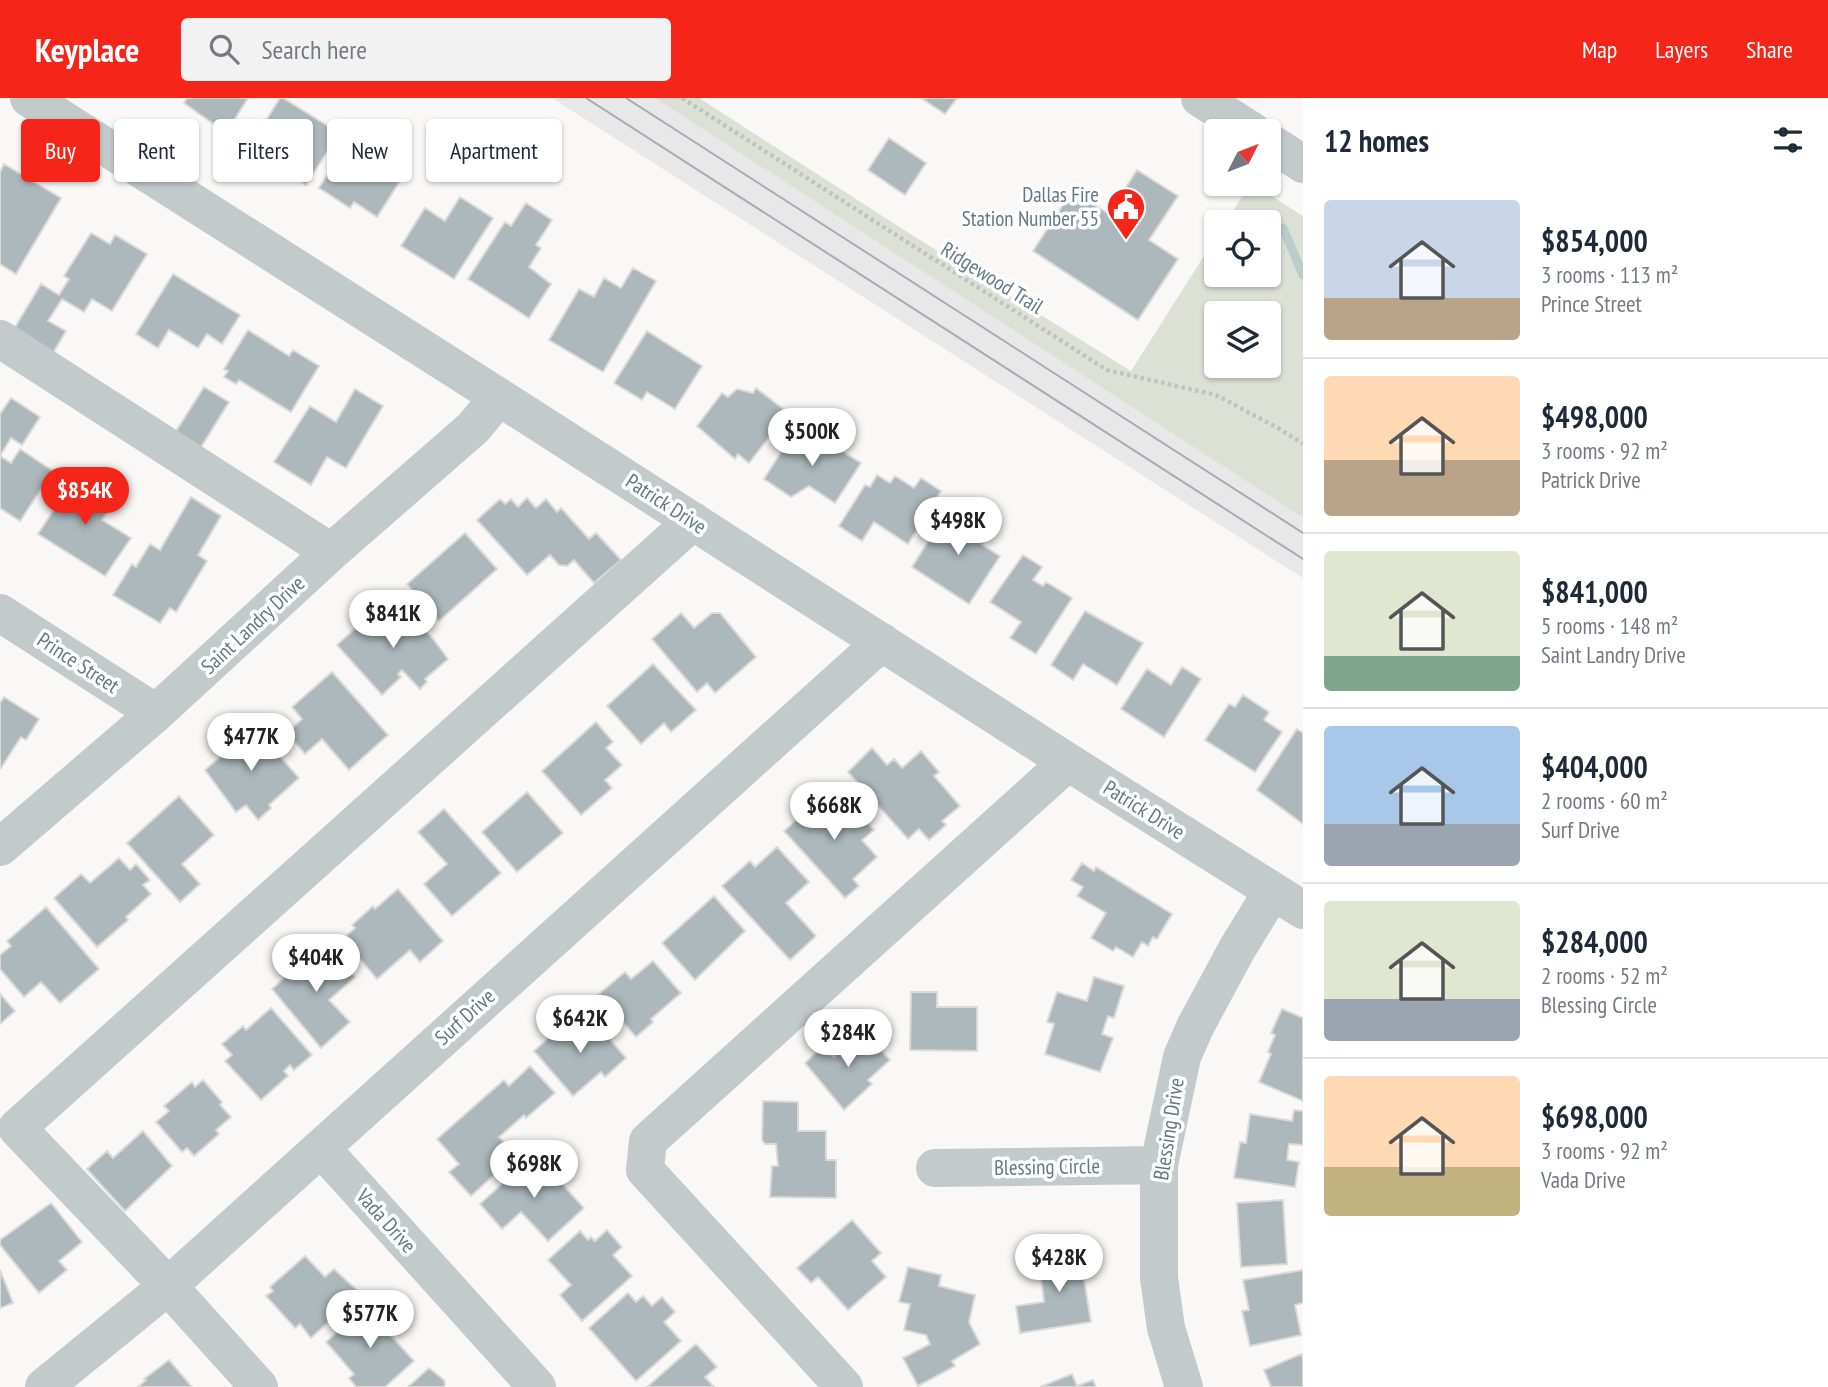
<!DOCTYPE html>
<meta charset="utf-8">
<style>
:root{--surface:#fff;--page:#f2f2f3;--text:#1f2937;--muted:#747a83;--line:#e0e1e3;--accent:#f52519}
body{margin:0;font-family:"PT Sans Narrow",sans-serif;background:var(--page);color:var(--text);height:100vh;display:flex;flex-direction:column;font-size:26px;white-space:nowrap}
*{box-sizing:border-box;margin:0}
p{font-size:23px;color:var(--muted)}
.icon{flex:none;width:38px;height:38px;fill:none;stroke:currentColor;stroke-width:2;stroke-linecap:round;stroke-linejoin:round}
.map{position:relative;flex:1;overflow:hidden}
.panel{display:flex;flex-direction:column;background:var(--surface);width:525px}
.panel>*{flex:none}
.guide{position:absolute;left:21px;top:21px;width:665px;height:63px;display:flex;gap:14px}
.needle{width:46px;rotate:48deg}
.controls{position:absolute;left:1204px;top:21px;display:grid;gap:14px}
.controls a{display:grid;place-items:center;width:77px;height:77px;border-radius:7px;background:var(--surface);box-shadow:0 2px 5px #0004;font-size:35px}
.price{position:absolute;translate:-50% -60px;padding:0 16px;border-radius:24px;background:#fff;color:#222;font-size:23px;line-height:46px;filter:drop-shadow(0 2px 4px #0008)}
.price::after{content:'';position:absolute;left:50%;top:42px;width:21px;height:16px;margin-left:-10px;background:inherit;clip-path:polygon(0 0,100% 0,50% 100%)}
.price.on{background:var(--accent);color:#fff}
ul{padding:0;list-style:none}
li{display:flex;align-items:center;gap:21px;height:175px;padding:0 21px}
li+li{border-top:2px solid var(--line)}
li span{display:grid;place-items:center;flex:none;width:196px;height:140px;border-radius:7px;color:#555}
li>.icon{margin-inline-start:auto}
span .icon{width:84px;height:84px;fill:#fffc;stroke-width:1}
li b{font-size:30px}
h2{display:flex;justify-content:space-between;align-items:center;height:84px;padding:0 21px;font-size:30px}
.pill{padding:0 24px;border-radius:7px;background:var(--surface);box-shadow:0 2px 5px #0004;font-size:24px;line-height:63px}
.pill.on{background:var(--accent);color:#fff}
header{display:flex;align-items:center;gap:42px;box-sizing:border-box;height:98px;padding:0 35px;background:var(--accent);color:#fff}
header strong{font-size:33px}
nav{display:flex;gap:38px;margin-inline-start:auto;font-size:24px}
.search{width:490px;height:63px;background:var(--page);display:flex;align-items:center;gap:18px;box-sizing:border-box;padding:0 24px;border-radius:7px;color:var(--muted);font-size:26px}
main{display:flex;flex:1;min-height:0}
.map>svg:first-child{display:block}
.built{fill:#e7e8e7}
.green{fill:#dce1d6;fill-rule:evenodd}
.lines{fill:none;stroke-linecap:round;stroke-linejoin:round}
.stream{stroke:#bbcccd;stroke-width:9}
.building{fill:#acb8bc;stroke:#dbdad8;stroke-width:2}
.path{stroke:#bfc3c4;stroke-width:4.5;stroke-dasharray:3.5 3.5;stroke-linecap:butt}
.minor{stroke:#c3cacc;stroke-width:38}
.tram{stroke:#a4aeb2;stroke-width:2}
.labels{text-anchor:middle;stroke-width:7;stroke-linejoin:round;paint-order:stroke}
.poi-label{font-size:21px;fill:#617a84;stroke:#fff;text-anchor:end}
.street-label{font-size:21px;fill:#617a84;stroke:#fff}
</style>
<header>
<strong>Keyplace</strong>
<div class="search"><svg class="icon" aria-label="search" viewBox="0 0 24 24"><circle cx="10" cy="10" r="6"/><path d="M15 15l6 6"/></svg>Search here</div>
<nav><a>Map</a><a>Layers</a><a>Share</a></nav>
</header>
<main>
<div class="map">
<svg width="1303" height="1289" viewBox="0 0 1303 1289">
<rect width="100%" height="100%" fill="#f9f8f6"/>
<path class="built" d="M552 0H655L1303 420V480Z"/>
<path class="green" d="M655 0H699L912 137 1131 273 1216 139V177H1269V124H1226L1250 86H1253L1303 118V420ZM1269 215V268H1216V215Z"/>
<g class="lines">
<path class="stream" d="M1283 130 1303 177"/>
</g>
<path class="building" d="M187 0H248L226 35 184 5Z
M280 0H283L339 35 306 87 249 50Z
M921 0H957L945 16Z
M357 28 400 55 392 67 405 75 377 119 354 104 350 110 319 90Z
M889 40 926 65 905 97 868 72Z
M4 66 61 100 16 176 0 166V74Z
M1137 72 1178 98 1149 142 1178 161 1138 222 1033 153 1072 93 1109 116Z
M460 99 493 120 454 181 401 148 425 110 445 123Z
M526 105 552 122 536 147 541 150 529 169 551 186 529 220 468 181 505 124 511 128Z
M91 135 110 146 115 137 147 156 112 213 92 201 84 214 62 201 48 223 66 233 50 260 11 236 41 186 59 197 69 181 64 178Z
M633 170 656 183 603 274 549 242 579 191 594 199 604 180 621 190Z
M173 176 240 217 222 246 207 236 198 250 169 232 158 250 136 236Z
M248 232 289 258 293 252 319 268 291 314 239 282 236 286 224 279 228 273 224 271Z
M647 233 702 268 675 311 647 294 642 302 614 285Z
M204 289 229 304 198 354 173 338Z
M756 290 791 317 773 341 770 338 749 365 738 356 735 361 697 328 722 295 728 299 737 291 753 295Z
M355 291 383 308 346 370 327 359 311 387 274 364 310 308 336 324Z
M11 300 40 319 22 347 11 340 0 358V316Z
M813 335 861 365 835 405 809 388 791 399 764 381 792 337 805 346Z
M20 351 53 373 20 423 0 410V358L11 365Z
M83 376 107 392 97 407 107 414 102 422 131 440 105 478 38 436 68 390 72 392Z
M877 377 890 385 895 378 914 390 921 380 941 393 908 446 874 424 862 443 839 428 865 387 870 389Z
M191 399 221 418 198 457 207 463 176 514 170 510 160 525 113 497 132 466 136 469 150 446 160 452Z
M527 400 536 410 546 401 557 414 561 410 589 441 596 435 621 462 594 485 574 462 567 468 559 467 550 457 527 477 477 422 500 401 505 406 511 401 518 409Z
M953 412 990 435 982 447 1000 458 969 506 912 469 938 428 941 430Z
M465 435 497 471 439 523 407 486Z
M1023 457 1042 469 1033 482 1043 488 1046 484 1072 500 1036 556 1010 540 1021 524 990 504Z
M398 503 433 541 448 561 425 581 427 584 420 591 402 572 398 576 401 579 382 597 337 547 364 522 370 529Z
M1085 513 1143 545 1117 587 1083 566 1073 582 1051 567Z
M681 515 694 530 712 515H720L756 559 715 595 707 585 697 594 652 541Z
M653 566 696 612 671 634 664 625 641 646 607 608Z
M1182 569 1201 581 1164 639 1121 611 1147 571 1171 587Z
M332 574 388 637 349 672 322 641 305 656 287 635 302 621 292 609Z
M1243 597 1269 614 1264 622 1282 634 1255 674 1205 642 1229 606 1235 609Z
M4 599 39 621 26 642 21 639 1 670 0 669V605Z
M596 624 613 644 606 650 622 667 605 682 612 690 581 717 542 673Z
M250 625 299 680 269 707 271 710 258 722 246 707 236 714 205 672 234 647 231 643Z
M1297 631 1303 635V726L1257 692Z
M872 650 887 667 894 661 902 670 921 653 939 674 934 678 960 708 942 723 946 727 929 742 919 731 908 741 848 674Z
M527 694 563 735 517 774 482 734Z
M841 696 874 732 862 742 877 759 853 781 859 788 845 800 784 733 821 700 828 707Z
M179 698 214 737 182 766 200 786 180 804 127 745Z
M444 711 501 775 452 818 424 786 447 766 418 734Z
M777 749 809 784 786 805 816 838 790 862 722 788 750 763 755 769Z
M119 760 130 772 136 766 150 782 143 787 151 796 126 819 128 822 97 849 54 800 81 776 90 785Z
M1082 765 1094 773 1096 769 1172 816 1157 841 1153 839 1148 848 1142 844 1133 859 1116 849 1113 853 1091 840 1106 815 1077 798 1083 789 1071 782Z
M398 791 443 843 420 864 410 852 377 881 343 841 355 830 352 827 373 808 375 811Z
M714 798 745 833 695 882 662 845Z
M46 809 99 871 60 905 41 884 24 899 0 871V857L11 848 7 843Z
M323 844 355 879 329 902 350 924 321 950 272 891Z
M653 863 681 895 651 921 653 924 636 939 599 896 625 874 631 881Z
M1094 879 1124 888 1114 920 1108 918 1102 936 1113 940 1100 974 1045 956 1054 926 1047 924 1057 894 1087 903Z
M911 894H937V909H977V953L910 952Z
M0 896 15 913 0 926Z
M271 910 312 957 294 972 290 967 284 973 288 978 261 1002 225 963 232 957 222 946 243 928 246 932Z
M1282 911 1303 920V1003L1259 984 1271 956 1268 954 1275 937 1271 935Z
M590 918 626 960 605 979 601 974 573 998 534 953 563 927 570 935Z
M862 932 890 962 868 982 872 986 844 1012 805 965 823 948 834 959Z
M530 968 555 995 526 1020 524 1017 499 1039 516 1057 471 1098 449 1074 459 1066 437 1041 504 982 509 988Z
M203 982 222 1004 220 1007 231 1019 216 1032 219 1036 194 1058 187 1050 182 1054 156 1024 169 1013 164 1008 192 984 195 989Z
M763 1003 798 1004V1033H826V1062H836V1100L770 1099 772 1068H778L776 1046H765L762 1042Z
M1294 1012 1303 1013V1047L1289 1046 1287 1062 1299 1064 1295 1089 1234 1080 1240 1044 1246 1045 1250 1016 1292 1023Z
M143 1033 172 1068 125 1113 87 1071 107 1053 113 1060Z
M535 1056 584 1110 548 1143 521 1114 502 1131 480 1106Z
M1283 1102 1287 1166 1241 1169 1237 1105Z
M51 1105 82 1144 59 1163 67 1172 39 1195 0 1147V1142Z
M852 1122 881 1155 872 1163 886 1179 848 1212 818 1179 811 1185 797 1170Z
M607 1132 622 1149 613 1157 632 1178 582 1223 560 1197 571 1187 548 1162 580 1133 588 1142 591 1139 595 1143Z
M1078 1145 1091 1224 1020 1235 1016 1208 1044 1204 1041 1178 1049 1177 1045 1151Z
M305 1158 325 1179 334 1171 360 1195 311 1240 300 1226 295 1230 266 1198 273 1193 270 1189Z
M908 1169 941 1177 939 1188 975 1197 969 1224 980 1246 952 1263 955 1268 918 1288 903 1260 930 1246 926 1237 904 1232 910 1206 899 1204Z
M0 1172 13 1205 0 1210Z
M1303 1172V1205L1295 1207 1301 1237 1250 1248 1242 1213 1249 1212 1243 1182Z
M628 1195 636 1204 643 1198 652 1208 662 1199 675 1214 664 1224 681 1243 636 1283 589 1230Z
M371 1204 386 1218 388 1223 382 1228 414 1263 385 1289H356L349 1280 354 1276 326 1244Z
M696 1246 717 1269 705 1279 714 1289H647Z
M1301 1256 1303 1260V1289H1271L1264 1272Z
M169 1262 192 1289H138L146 1282 144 1281Z
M429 1270 444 1282 445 1287 443 1289H408Z
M1072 1276 1077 1288 1093 1282 1096 1289H1040Z"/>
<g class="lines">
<path class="path" d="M682 0 1107 272 1216 297 1278 330 1303 346"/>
<path class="minor" d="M29 0 499 299 1068 664 1303 812
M1200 0 1252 33
M1269 44 1303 66
M0 241 331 454
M0 515 156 615
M0 749 156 615 331 454 473 330 499 299
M321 1050 537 1289
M935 1070 1159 1067
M44 1289 168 1188 882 544
M259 1289 168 1188 17 1030 693 423
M844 1289 645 1072 648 1043 1068 664
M1184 1289 1166 1230 1159 1180V1067L1182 959 1195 929 1237 851 1272 794"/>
<path class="tram" d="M586 0 1303 461
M626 0 1303 435"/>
</g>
<defs>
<g id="civic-pin" transform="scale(2.0125)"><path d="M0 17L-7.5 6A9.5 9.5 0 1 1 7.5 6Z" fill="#f52519" stroke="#fff"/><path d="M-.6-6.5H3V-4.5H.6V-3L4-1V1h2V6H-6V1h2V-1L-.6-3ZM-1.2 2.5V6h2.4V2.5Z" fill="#fff"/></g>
</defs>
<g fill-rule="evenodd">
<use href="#civic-pin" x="1126" y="109"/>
</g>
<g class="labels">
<g class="poi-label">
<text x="1099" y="104">Dallas Fire<tspan x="1099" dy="24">Station Number 55</tspan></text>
</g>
<g class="street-label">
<text transform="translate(992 180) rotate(32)" y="7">Ridgewood Trail</text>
<text transform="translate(666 406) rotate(33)" y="7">Patrick Drive</text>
<text transform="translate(253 527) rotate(-43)" y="7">Saint Landry Drive</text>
<text transform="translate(78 565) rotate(33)" y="7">Prince Street</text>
<text transform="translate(1144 712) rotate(32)" y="7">Patrick Drive</text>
<text transform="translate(465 919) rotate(-42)" y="7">Surf Drive</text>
<text transform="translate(1169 1031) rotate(-81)" y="7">Blessing Drive</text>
<text transform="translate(1047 1069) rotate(-1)" y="7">Blessing Circle</text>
<text transform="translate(386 1123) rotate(48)" y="7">Vada Drive</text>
</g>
</g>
</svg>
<div class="controls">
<a><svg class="needle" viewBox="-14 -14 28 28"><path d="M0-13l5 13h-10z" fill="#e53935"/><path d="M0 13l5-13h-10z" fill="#747a83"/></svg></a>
<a><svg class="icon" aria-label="locate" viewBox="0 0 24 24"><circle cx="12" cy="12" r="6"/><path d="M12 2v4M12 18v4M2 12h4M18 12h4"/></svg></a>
<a><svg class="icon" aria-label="layers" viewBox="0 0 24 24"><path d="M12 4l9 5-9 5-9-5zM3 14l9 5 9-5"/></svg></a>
</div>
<b class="price" style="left:812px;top:370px">$500K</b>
<b class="price on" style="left:85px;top:429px">$854K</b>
<b class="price" style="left:958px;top:459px">$498K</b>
<b class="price" style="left:393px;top:552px">$841K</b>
<b class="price" style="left:251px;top:675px">$477K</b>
<b class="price" style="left:834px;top:744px">$668K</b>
<b class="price" style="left:316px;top:896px">$404K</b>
<b class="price" style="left:580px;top:957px">$642K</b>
<b class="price" style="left:848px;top:971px">$284K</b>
<b class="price" style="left:534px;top:1102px">$698K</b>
<b class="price" style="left:1059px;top:1196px">$428K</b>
<b class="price" style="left:370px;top:1252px">$577K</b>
<div class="guide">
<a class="pill on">Buy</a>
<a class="pill">Rent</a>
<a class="pill">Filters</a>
<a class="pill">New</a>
<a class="pill">Apartment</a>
</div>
</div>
<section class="panel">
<h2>12 homes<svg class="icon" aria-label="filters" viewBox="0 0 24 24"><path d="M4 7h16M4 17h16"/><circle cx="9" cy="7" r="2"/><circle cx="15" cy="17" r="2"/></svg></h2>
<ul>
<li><span style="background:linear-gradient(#c9d6e8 70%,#b9a48a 0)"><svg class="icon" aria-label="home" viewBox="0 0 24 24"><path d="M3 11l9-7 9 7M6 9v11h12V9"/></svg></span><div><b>$854,000</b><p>3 rooms · 113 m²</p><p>Prince Street</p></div></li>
<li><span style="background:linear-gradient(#ffd9b3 60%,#b9a48a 0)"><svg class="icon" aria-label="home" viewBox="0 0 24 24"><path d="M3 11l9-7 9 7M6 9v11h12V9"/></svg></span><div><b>$498,000</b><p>3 rooms · 92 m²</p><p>Patrick Drive</p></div></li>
<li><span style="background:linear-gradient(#dfe7d0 75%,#7fa58c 0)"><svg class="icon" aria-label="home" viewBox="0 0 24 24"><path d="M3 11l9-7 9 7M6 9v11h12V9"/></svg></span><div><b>$841,000</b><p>5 rooms · 148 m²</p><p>Saint Landry Drive</p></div></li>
<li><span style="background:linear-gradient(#a9c7e8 70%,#9aa5b1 0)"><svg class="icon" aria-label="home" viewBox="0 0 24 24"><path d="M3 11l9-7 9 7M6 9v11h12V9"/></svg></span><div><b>$404,000</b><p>2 rooms · 60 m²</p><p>Surf Drive</p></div></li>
<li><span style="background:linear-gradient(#dfe7d0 70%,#9aa5b1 0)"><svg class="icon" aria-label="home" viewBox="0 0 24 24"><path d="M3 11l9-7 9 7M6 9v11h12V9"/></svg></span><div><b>$284,000</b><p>2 rooms · 52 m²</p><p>Blessing Circle</p></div></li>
<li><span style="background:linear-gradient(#ffd9b3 65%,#c2b280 0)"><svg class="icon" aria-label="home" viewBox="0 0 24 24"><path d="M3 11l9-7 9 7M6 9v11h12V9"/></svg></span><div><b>$698,000</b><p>3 rooms · 92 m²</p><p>Vada Drive</p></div></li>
</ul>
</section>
</main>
